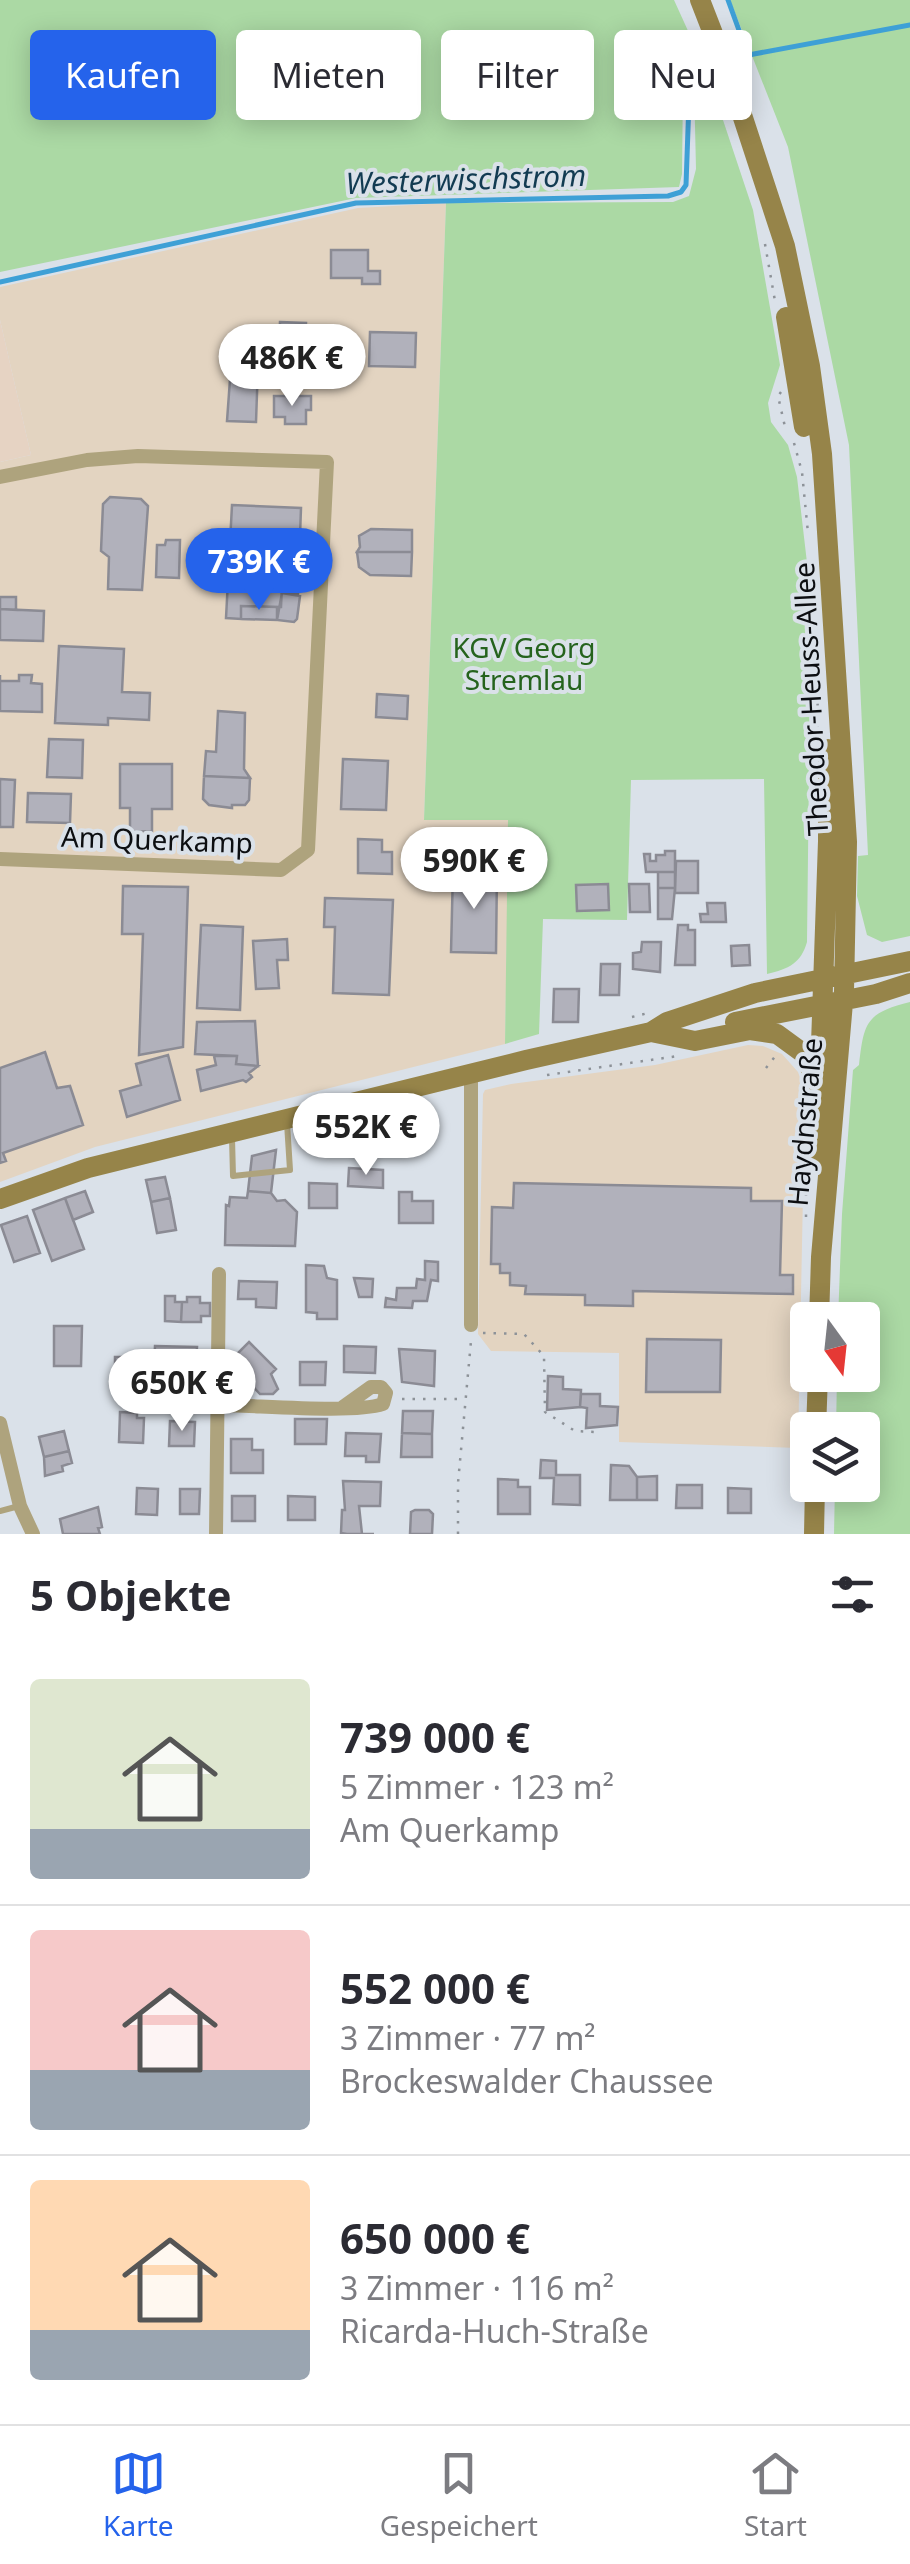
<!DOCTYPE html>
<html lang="de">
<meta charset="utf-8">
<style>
:root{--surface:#fff;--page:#f2f2f3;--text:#2b2b33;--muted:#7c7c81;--line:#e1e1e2;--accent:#2563eb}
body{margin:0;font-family:"Noto Sans",sans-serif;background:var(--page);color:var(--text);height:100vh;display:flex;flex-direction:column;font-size:38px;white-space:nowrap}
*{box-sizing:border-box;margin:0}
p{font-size:32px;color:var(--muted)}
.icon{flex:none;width:55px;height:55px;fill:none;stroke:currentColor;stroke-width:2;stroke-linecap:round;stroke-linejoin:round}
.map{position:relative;height:1534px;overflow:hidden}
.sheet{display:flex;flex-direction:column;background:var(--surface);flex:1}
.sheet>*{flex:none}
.top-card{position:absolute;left:30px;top:30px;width:850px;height:90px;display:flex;gap:20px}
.needle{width:65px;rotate:165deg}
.buttons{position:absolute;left:790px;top:1302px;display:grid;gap:20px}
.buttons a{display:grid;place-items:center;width:90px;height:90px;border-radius:10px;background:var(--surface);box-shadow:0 5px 25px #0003;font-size:50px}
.price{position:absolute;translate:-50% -85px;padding:0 22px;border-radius:35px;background:#fff;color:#222;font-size:32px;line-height:65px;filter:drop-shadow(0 2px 5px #0008)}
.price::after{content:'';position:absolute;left:50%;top:60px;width:30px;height:22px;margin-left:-15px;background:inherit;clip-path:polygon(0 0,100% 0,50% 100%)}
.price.active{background:var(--accent);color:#fff}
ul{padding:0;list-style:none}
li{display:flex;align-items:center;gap:30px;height:250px;padding:0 30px}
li+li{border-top:2px solid var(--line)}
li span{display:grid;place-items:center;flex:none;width:280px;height:200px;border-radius:10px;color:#555}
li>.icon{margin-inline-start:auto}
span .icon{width:120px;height:120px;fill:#fffc;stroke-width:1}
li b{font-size:42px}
h2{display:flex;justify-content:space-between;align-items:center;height:120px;padding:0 30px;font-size:42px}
.chip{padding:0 35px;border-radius:10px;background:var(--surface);box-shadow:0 5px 25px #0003;font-size:35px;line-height:90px}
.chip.active{background:var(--accent);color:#fff}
.dock{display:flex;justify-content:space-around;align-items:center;height:140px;border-top:2px solid var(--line);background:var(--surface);font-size:28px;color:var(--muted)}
.dock a{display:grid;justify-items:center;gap:5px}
.dock .active{color:var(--accent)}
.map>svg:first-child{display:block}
.commercial{fill:#e3d4c1}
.industrial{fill:#e6d3c3}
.green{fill:#abd9a4}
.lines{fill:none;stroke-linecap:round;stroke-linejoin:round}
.stream{stroke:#3ea0d6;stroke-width:5}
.building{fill:#b1b1bb;stroke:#8b8b94;stroke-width:2.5}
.path{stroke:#8d9298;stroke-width:2.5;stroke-dasharray:2.5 8;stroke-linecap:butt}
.lane{stroke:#aea37d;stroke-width:6}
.street{stroke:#aea37d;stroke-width:14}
.secondary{stroke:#968449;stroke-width:20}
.labels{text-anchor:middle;stroke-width:8;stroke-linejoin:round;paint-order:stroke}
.park-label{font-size:28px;fill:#25631d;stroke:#dae1e9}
.street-label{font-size:28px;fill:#0c0e11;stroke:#dae1e9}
.water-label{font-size:30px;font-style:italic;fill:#123b52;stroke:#dae1e9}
</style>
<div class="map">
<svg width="910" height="1534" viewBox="0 0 910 1534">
<rect width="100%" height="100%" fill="#dae1e9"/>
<path class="commercial" d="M446 203 424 819 509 820 505 1044 95 1147 0 1182V462L31 455 0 320V287L358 208Z
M748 1045 763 1046 782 1054 798 1072 805 1092 798 1448 619 1442V1353L491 1351 478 1334 483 1094 485 1090 511 1084 655 1065Z"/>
<path class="industrial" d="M0 320 31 455 0 462Z"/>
<path class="green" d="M0 0H674L699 55 686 71 683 87 682 174 679 187 356 198 0 272Z
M730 0H910V936L882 942 867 935 857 896 858 856 868 855 849 445 788 147Z
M708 75 753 210 780 365 768 403 771 422 788 445 797 477 811 597 807 942C801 963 789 969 767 974L764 779 631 780 627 920 543 919 539 1034 505 1044 508 820H424L446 203 673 202 689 196 696 169 694 83Z
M910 1002V1534H834L835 1485H862V1430H836L837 1375H862V1320H838L842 1214 853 1070 859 1065C864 1022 866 1013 910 1002Z"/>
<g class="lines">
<path class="stream" d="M728 0 748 55
M743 56 910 25
M0 282 356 203 668 196 681 192 686 185 690 73 709 63"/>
</g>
<path class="building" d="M331 250H368V271H380V284H362V278H331Z
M280 322 306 323 305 354 279 353Z
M370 332 416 333 415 367 369 366Z
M233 338H254L253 365H258L256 422 227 421Z
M274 396H311V410H306V424H285V417H274Z
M110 497 141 499 148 506 142 590 108 589 109 557 101 551 103 504Z
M232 505 301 508 299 562 283 563 281 607 241 606V619L226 618Z
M371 529 412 530V552H357L360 547 359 536Z
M166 540H180L179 578 156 577 157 545H165Z
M357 552H412L411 576 370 575 359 567Z
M283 563 299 565 298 594 282 593Z
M282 593 300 596 297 619 294 622 277 620Z
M0 597H16V610L0 609Z
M241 606 277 607V620L241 619Z
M0 609 44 611 43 641 0 640Z
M59 646 124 649 122 692 150 693 149 720 108 718V725L55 723Z
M0 675V681H19V675H32L31 683 42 684V712L0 711Z
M377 694 408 696 407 719 376 717Z
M218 711 245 713 244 769 250 778 204 776 206 751 216 752Z
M49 739 83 740 82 778 47 777Z
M343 759 388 761 386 810 341 809Z
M120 764H172V809H152V831L130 832V808H120Z
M204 776 250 778 249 800 245 805H232V808L209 805 203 799Z
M0 779 15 780 13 827H0Z
M28 793 71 794 70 823 27 822Z
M358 839 382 840V852H392V874L358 873Z
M665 851H675V872H646L644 854H650V861H656V855H665Z
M676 861H698V893H675Z
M453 870 497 871 496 953 451 952Z
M658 872H675V888H658Z
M608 884 609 910 577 911 576 885Z
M629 884H649L650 912H630Z
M123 886 188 887 183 1047 139 1055 143 934H122Z
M658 888H675L672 919H658Z
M325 898 393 900 389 995 333 993 335 927H324Z
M707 903H725L726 922H701L700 914H708Z
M201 925 243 927 240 1010 197 1008Z
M678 925H688V930H695V965H675Z
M287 939 288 960H277L279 988 256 989 253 941Z
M642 942H661L660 972 633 969V953L641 952Z
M749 945 750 965 732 966 731 946Z
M601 964H620L619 995H600Z
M554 989H579L578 1022H553Z
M255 1021 258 1066 236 1064 237 1056 195 1054 197 1022Z
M45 1052 57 1088 70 1086 83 1125 3 1153 6 1161 0 1163V1068Z
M168 1055 180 1100 127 1117 120 1091 141 1085 136 1064Z
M214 1056H237L236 1064 258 1066 249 1073 252 1077 246 1082 243 1080 201 1091 197 1070 216 1065Z
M412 1111H433V1143H412Z
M364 1120H387L385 1156 363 1155Z
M276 1150 271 1193 248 1191 252 1156Z
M349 1168 383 1170V1188L348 1186Z
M165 1177 170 1198 151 1202 146 1180Z
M309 1183 337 1184V1208H309Z
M514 1183 751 1188V1201H782L780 1275H793V1294L633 1291V1306L585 1305V1295L525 1294 526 1286 510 1285V1273H500V1264H491L492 1207 513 1208Z
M85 1191 93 1212 73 1220 65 1198Z
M248 1191 271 1193 277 1201 285 1200 297 1212 295 1246 225 1245 226 1205 229 1206 230 1197 247 1198Z
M399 1192H412V1201H433V1223H399Z
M65 1198 84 1249 52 1261 33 1210Z
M170 1198 176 1230 157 1233 151 1202Z
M27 1216 40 1253 14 1262 1 1225Z
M425 1261 438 1262V1281L431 1280 427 1301H413L412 1308 385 1307 386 1298 396 1300 397 1288H416L417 1279 425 1280Z
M306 1265 324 1266 327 1278 337 1280V1319H317V1313L306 1312Z
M354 1278 373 1279 372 1297H359Z
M239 1281 277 1282 276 1308 256 1307V1299H238Z
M165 1296H175V1302H182L181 1322 165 1321Z
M187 1297H200V1303H210V1316H201V1322H181L182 1302H187Z
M54 1326H82L81 1366H54Z
M647 1339 721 1340 720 1392H646Z
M249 1342 276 1369 271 1374 278 1389 273 1394H260L229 1362Z
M155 1346 197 1347 196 1364 180 1363V1368H154Z
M344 1346 376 1347 375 1373 344 1372Z
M399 1349 435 1351 434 1386 402 1382Z
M115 1357H137V1382L115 1381Z
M300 1362H326L325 1385H300Z
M154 1368H180V1376L192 1377V1393L154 1392Z
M548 1376 563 1377V1389L581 1390 580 1407 547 1410Z
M581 1394H600V1406L618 1407 617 1425 586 1428 587 1408 580 1407Z
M403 1411H433L432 1434 402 1433Z
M120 1412 137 1413V1418H144L143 1443 119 1442Z
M295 1419H327L326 1444H295Z
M170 1421 195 1422 194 1446H169Z
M64 1431 69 1451 44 1457 39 1437Z
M346 1433 381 1434 379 1462H366V1456H345Z
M402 1433 432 1434V1457H401Z
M231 1439H252V1450H263V1473H231Z
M69 1451 72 1463 62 1466 63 1471 45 1476 44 1457Z
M541 1460 556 1461V1475H580V1505L553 1504 554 1478H540Z
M611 1465 629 1466 637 1477V1500H610Z
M657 1476V1500H637V1477Z
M498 1479 518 1480V1487H530V1514H498Z
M343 1481 381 1482 380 1506H359L362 1534H374H347L341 1533 342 1510H345Z
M677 1485H702V1508H676Z
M137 1488 158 1489 157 1515 136 1514Z
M728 1488 751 1489V1513H728Z
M180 1489H200L199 1514H180Z
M232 1496H255V1521H232Z
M288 1496 315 1497V1520H288Z
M98 1507 102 1527 98 1528 100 1534H63L60 1519Z
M415 1510H429L433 1514 432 1534H410L411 1512Z"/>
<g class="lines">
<path class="path" d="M765 244 775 301
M781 392 778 396 785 427
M794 443 802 472 808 533
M817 737 818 685
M632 1017 648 1013
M766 1068 777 1054
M547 1075 678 1056
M806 1217V1175
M483 1333 524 1334 544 1356 545 1412 575 1431 596 1432
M802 1367 803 1330
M402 1399H464
M801 1477V1440
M458 1534V1483L471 1341"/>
<path class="lane" d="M232 1138 233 1176 290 1170 287 1123
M0 1511 19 1506"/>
<path class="street" d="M0 477 87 460 138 456 327 462 308 850 281 870 0 859
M471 1325V1073
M218 1405C255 1405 354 1414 383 1404L386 1393 381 1387H371L343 1407
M0 1423 20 1506 33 1534
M216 1534 219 1274"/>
<path class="secondary" d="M700 0 728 72 785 246 810 366 822 454 847 842 844 991 821 1257 819 1320
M786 317 804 427
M735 1022 876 994 910 983
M651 1032 667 1022 755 993 910 961
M817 1160 828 841V749
M0 1199 88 1168 526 1060 651 1032 695 1041 750 1030 777 1034 803 1053 816 1080
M816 1430 818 1375
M814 1534 815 1485"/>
</g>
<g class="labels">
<g class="park-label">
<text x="524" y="658">KGV Georg<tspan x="524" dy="32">Stremlau</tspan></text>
</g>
<g class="street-label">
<text transform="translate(811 699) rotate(-93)" y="10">Theodor-Heuss-Allee</text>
<text transform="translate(157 840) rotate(2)" y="10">Am Querkamp</text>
<text transform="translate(805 1122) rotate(-85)" y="10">Haydnstraße</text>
</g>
<g class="water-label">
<text transform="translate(466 180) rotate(-2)" y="10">Westerwischstrom</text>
</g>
</g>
</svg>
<div class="buttons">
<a><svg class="needle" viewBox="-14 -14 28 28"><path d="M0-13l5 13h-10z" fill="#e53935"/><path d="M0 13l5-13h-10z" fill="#7c7c81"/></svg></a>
<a><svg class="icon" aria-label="layers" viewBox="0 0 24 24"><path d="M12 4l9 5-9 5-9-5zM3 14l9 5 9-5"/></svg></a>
</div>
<b class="price" style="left:292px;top:409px">486K €</b>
<b class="price active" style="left:259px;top:613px">739K €</b>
<b class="price" style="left:474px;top:912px">590K €</b>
<b class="price" style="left:366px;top:1178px">552K €</b>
<b class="price" style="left:182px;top:1434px">650K €</b>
<div class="top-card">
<a class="chip active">Kaufen</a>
<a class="chip">Mieten</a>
<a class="chip">Filter</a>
<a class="chip">Neu</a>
</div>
</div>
<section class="sheet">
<h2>5 Objekte<svg class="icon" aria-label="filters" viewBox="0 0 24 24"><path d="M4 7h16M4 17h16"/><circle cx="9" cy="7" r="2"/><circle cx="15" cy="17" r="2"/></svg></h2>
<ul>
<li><span style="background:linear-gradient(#dfe7d0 75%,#9aa5b1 0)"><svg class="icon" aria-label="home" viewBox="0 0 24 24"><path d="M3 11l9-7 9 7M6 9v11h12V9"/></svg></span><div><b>739 000 €</b><p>5 Zimmer · 123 m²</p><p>Am Querkamp</p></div></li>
<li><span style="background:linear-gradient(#f6c9c9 70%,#9aa5b1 0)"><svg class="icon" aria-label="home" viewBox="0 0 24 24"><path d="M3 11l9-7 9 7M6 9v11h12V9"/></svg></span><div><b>552 000 €</b><p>3 Zimmer · 77 m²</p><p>Brockeswalder Chaussee</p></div></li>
<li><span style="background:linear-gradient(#ffd9b3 75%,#9aa5b1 0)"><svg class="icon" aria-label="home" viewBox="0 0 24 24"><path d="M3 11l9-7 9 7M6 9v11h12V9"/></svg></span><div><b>650 000 €</b><p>3 Zimmer · 116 m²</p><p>Ricarda-Huch-Straße</p></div></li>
</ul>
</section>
<nav class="dock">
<a class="active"><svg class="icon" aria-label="map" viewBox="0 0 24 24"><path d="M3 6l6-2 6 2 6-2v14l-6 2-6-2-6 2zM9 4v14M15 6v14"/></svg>Karte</a>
<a><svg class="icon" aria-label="saved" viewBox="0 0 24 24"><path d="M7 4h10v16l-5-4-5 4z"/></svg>Gespeichert</a>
<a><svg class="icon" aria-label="home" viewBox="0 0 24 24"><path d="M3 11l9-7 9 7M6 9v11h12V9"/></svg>Start</a>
</nav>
